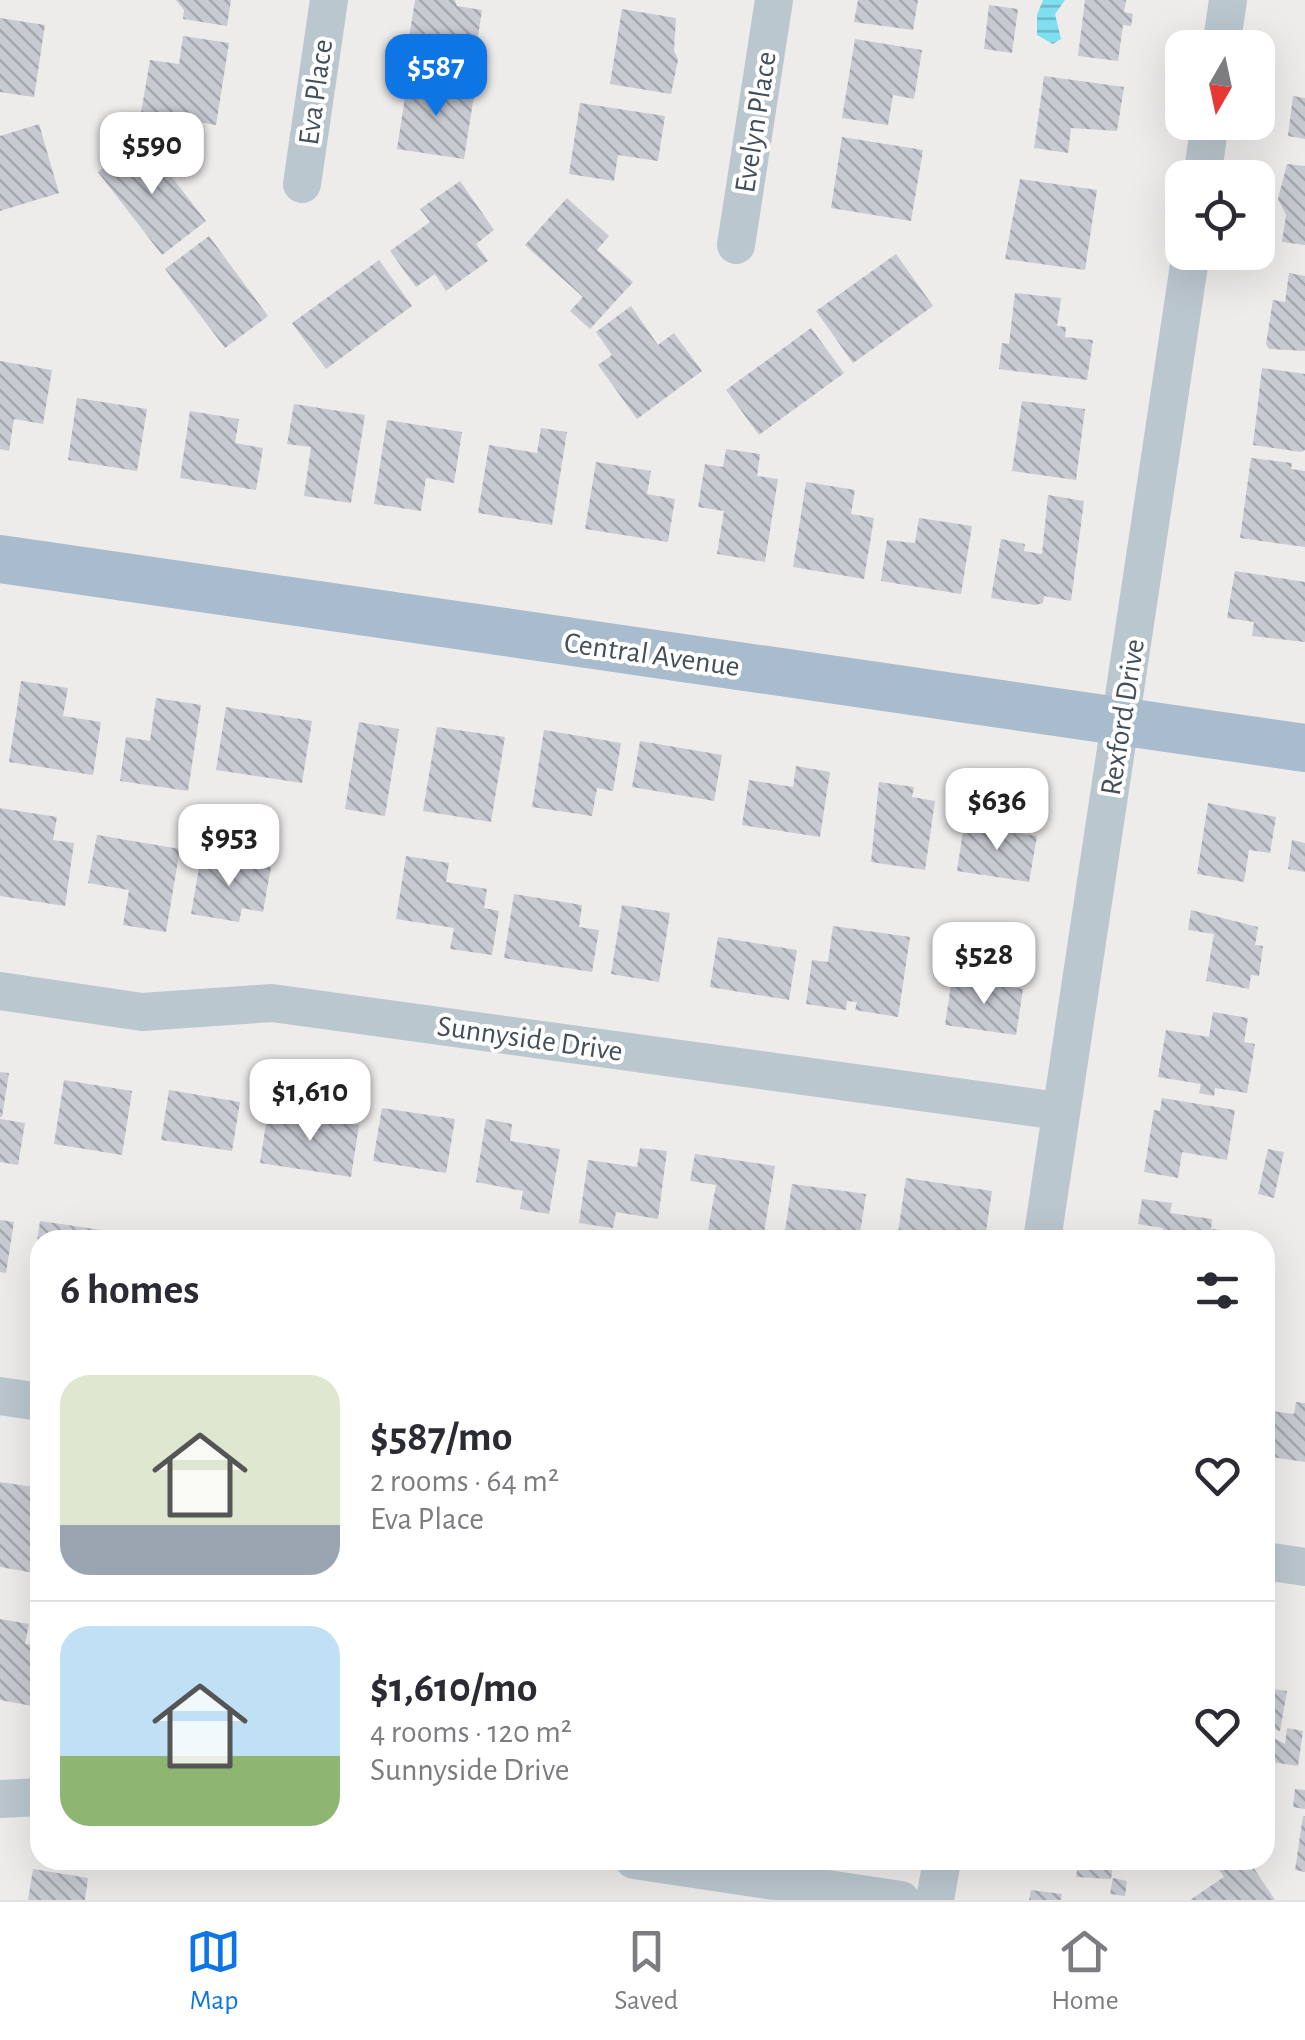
<!DOCTYPE html>
<meta charset="utf-8">
<style>
:root{--surface:#fff;--page:#f7f7f7;--text:#2b2b33;--muted:#7c7c81;--line:#e1e1e2;--accent:#0e75e5}
body{margin:0;font-family:"Alegreya Sans",sans-serif;background:var(--page);color:var(--text);height:100vh;display:flex;flex-direction:column;font-size:38px;white-space:nowrap}
*{box-sizing:border-box;margin:0}
p{font-size:32px;color:var(--muted)}
.icon{flex:none;width:55px;height:55px;fill:none;stroke:currentColor;stroke-width:2;stroke-linecap:round;stroke-linejoin:round}
.map{position:relative;flex:1;overflow:hidden}
.details{position:absolute;left:30px;top:1230px;width:1245px;height:640px;display:flex;flex-direction:column;background:var(--surface);border-radius:30px;box-shadow:0 10px 40px #0002}
.details>*{flex:none}
.needle{width:65px;rotate:189deg}
.controls{position:absolute;left:1165px;top:30px;display:grid;gap:20px}
.controls a{display:grid;place-items:center;width:110px;height:110px;border-radius:20px;background:var(--surface);box-shadow:0 10px 40px #0002;font-size:50px}
.price{position:absolute;translate:-50% -85px;padding:0 22px;border-radius:20px;background:#fff;color:#222;font-size:32px;line-height:65px;filter:drop-shadow(0 2px 5px #0008)}
.price::after{content:'';position:absolute;left:50%;top:60px;width:30px;height:22px;margin-left:-15px;background:inherit;clip-path:polygon(0 0,100% 0,50% 100%)}
.price.on{background:var(--accent);color:#fff}
ul{padding:0;list-style:none}
li{display:flex;align-items:center;gap:30px;height:250px;padding:0 30px}
li+li{border-top:2px solid var(--line)}
li span{display:grid;place-items:center;flex:none;width:280px;height:200px;border-radius:30px;color:#555}
li>.icon{margin-inline-start:auto}
span .icon{width:120px;height:120px;fill:#fffc;stroke-width:1}
li b{font-size:42px}
h2{display:flex;justify-content:space-between;align-items:center;height:120px;padding:0 30px;font-size:42px}
.dock{display:flex;justify-content:space-around;align-items:center;height:140px;border-top:2px solid var(--line);background:var(--surface);font-size:28px;color:var(--muted)}
.dock a{display:grid;justify-items:center;gap:5px}
.dock .on{color:var(--accent)}
.map>svg:first-child{display:block}
.water{fill:url(#water-rules)}
.building{fill:url(#building-back-hatch)}
.lines{fill:none;stroke-linecap:round;stroke-linejoin:round}
.minor{stroke:#bbc7cf;stroke-width:38}
.major{stroke:#a8bccd;stroke-width:48}
.labels{text-anchor:middle;stroke-width:8;stroke-linejoin:round;paint-order:stroke}
.street-label{font-size:30px;fill:#435059;stroke:#fff}
</style>
<div class="map">
<svg width="1305" height="1900" viewBox="0 0 1305 1900">
<defs>
<pattern id="water-rules" width="6" height="5" patternUnits="userSpaceOnUse" patternTransform="scale(2.5)"><rect width="6" height="5" fill="#7fdef0"/><path d="M0 2.5h6" fill="none" stroke="#6ab6c5"/></pattern>
<pattern id="building-back-hatch" width="6" height="6" patternUnits="userSpaceOnUse" patternTransform="scale(2.5)"><rect width="6" height="6" fill="#c7cad1"/><path d="M-1 5l2 2M0 0l6 6M5-1l2 2" fill="none" stroke="#a3a6ad"/></pattern>
</defs>
<rect width="100%" height="100%" fill="#eeebeb"/>
<path class="water" d="M1043 0H1065L1055 14 1061 39 1053 44 1037 35V15Z"/>
<path class="building" d="M176 0H231L227 26 183 19 184 10Z
M415 0H455L457 6 482 10 474 62 407 51Z
M858 0H918L913 30 854 22Z
M1085 0H1126L1124 12 1133 14 1131 26 1123 25 1118 61 1078 56Z
M989 5 1018 9 1012 53 984 49Z
M622 9 676 18 674 50 678 60 671 94 610 84Z
M0 18 45 25 34 97 0 92Z
M183 36 229 43 216 125 141 113 150 60 179 64Z
M855 39 922 50 914 99 893 95 888 125 842 118Z
M1044 76 1124 87 1117 131 1071 128 1068 153 1034 148Z
M408 78 475 89 464 159 397 149Z
M1293 96 1305 98V139L1288 136Z
M580 103 665 116 658 161 618 155 614 181 569 174Z
M39 124 59 193 0 211V136Z
M842 137 923 150 911 221 831 208Z
M142 139 206 221 162 255 98 172Z
M1287 164 1305 166V245L1282 242 1286 215 1278 199Z
M1020 179 1097 190 1085 270 1005 259Z
M460 181 494 230 476 244 488 261 446 291 435 274 416 287 390 251 430 222 420 209Z
M567 198 609 236 597 250 633 282 590 329 570 311 583 297 525 245Z
M209 236 268 316 225 348 165 269Z
M896 254 933 306 853 363 816 311Z
M379 260 412 306 326 369 292 323Z
M1289 273 1305 276V351L1269 349 1266 344 1273 300 1285 302Z
M1015 293 1061 298 1057 326 1066 327 1065 337 1093 340 1087 380 999 369 1002 343 1009 344Z
M631 306 658 345 674 333 702 371 637 419 598 365 612 355 596 332Z
M811 328 844 373 759 435 726 390Z
M0 361 52 370 43 424 14 419 9 451 0 449Z
M1262 368 1305 374V450L1301 452 1253 445Z
M77 398 147 409 137 471 68 460Z
M1022 401 1085 409 1076 480 1012 471Z
M294 404 365 415 351 503 304 496 311 447 287 444Z
M190 411 239 419 235 443 263 448 256 490 180 478Z
M387 420 462 432 454 483 426 478 421 511 374 504Z
M541 428 567 432 552 525 478 513 489 445 537 453Z
M726 449 760 454 757 476 778 479 765 562 717 554 724 511 698 507 705 464 723 467Z
M1251 458 1292 463 1291 469 1305 471V547L1240 538Z
M596 462 651 471 647 494 675 499 668 542 585 529Z
M806 482 855 490 851 514 874 518 864 579 793 567Z
M1048 495 1084 501 1071 601 1044 596 1043 603 1036 605 991 598 1001 539 1025 544 1024 551 1042 554Z
M919 518 972 526 961 594 881 581 887 540 915 543Z
M1235 571 1305 582V642L1252 636 1254 622 1227 618Z
M21 681 68 688 63 716 101 722 93 775 9 762Z
M156 698 201 705 188 791 120 781 126 737 150 741Z
M226 707 312 721 302 783 216 770Z
M359 722 399 729 385 816 345 809Z
M437 727 505 737 491 822 423 811Z
M544 730 621 743 613 791 597 788 592 816 532 807Z
M640 741 722 755 714 801 632 787Z
M796 766 830 772 820 837 742 825 749 780 793 787Z
M879 782 914 787 912 797 935 801 925 870 871 862Z
M1208 803 1276 817 1270 853 1249 850 1244 882 1197 874Z
M0 808 57 817 53 840 74 843 65 906 0 896Z
M964 824 1037 836 1029 882 957 871Z
M97 835 180 849 166 932 123 925 129 890 88 883Z
M1292 840 1305 843V872L1288 869Z
M201 856 271 867 263 912 242 908 239 922 191 914Z
M406 856 449 863 446 882 487 889 484 908 499 911 492 955 450 949 454 928 396 919Z
M514 894 582 905 579 927 599 930 592 972 504 958Z
M622 905 670 913 659 982 611 974Z
M1191 910 1258 927 1255 945 1263 946 1259 976 1251 975 1249 989 1206 981 1214 934 1188 930Z
M833 926 910 937 898 1017 855 1010 857 1002 847 1001 846 1010 806 1004 812 960 828 962Z
M718 937 797 950 789 1000 710 987Z
M952 978 1023 989 1016 1035 945 1025Z
M1213 1012 1248 1018 1244 1042 1255 1044 1247 1093 1215 1088 1214 1096 1199 1093 1201 1084 1158 1077 1166 1030 1209 1037Z
M0 1072 9 1073 2 1117H0Z
M64 1080 132 1091 122 1155 54 1144Z
M169 1090 240 1102 232 1151 161 1140Z
M1162 1098 1235 1110 1227 1160 1182 1152 1178 1178 1144 1172 1154 1110 1160 1111Z
M382 1108 455 1119 446 1173 373 1161Z
M268 1111 359 1125 351 1177 260 1163Z
M0 1119 25 1123 18 1165 0 1162Z
M486 1119 512 1124 510 1141 560 1149 549 1214 520 1209 523 1191 476 1182Z
M640 1148 667 1151 658 1219 616 1212 613 1228 579 1223 588 1160 637 1167Z
M1268 1149 1284 1152 1274 1198 1258 1194Z
M695 1154 775 1166 763 1239 708 1230 716 1185 690 1181Z
M906 1178 992 1191 985 1238 946 1232 944 1240H897Z
M792 1184 866 1194 859 1240 785 1231Z
M1142 1199 1172 1203 1170 1213 1212 1219 1211 1229 1232 1231 1231 1240H1161L1163 1228 1138 1224Z
M0 1220 14 1222 6 1273 0 1272Z
M40 1221 115 1232 113 1240H40V1278L32 1277Z
M1296 1402 1305 1403V1462L1265 1456V1410L1294 1414Z
M0 1482 40 1488V1574L0 1567Z
M0 1619 29 1624 25 1644 40 1646 38 1707 0 1700Z
M1265 1688 1287 1691 1280 1731 1275 1730 1274 1738 1285 1744 1287 1728 1303 1731 1298 1766 1265 1761Z
M1295 1789 1305 1790V1809L1293 1807Z
M1303 1816H1305V1872L1295 1870Z
M1079 1860H1114L1111 1879 1076 1877Z
M1220 1860 1249 1861 1275 1900H1190L1224 1877 1215 1864Z
M33 1869 88 1878 85 1900H28Z
M1113 1878 1127 1881 1125 1896 1110 1894Z
M1031 1890 1062 1894 1061 1900H1029Z"/>
<g class="lines">
<path class="minor" d="M1221 48 1228 0
M1202 178 1210 122
M302 184 329 0
M736 245 774 0
M0 991 142 1012 272 1003 1059 1111
M1042 1240 1191 252
M0 1396 40 1402
M1265 1561 1305 1567
M0 1799 40 1797
M634 1860 901 1900
M935 1900 942 1860"/>
<path class="major" d="M0 559 1305 748"/>
</g>
<g class="labels">
<g class="street-label">
<text transform="translate(315 92) rotate(-82)" y="10">Eva Place</text>
<text transform="translate(755 122) rotate(-81)" y="10">Evelyn Place</text>
<text transform="translate(652 654) rotate(8)" y="10">Central Avenue</text>
<text transform="translate(1122 717) rotate(-81)" y="10">Rexford Drive</text>
<text transform="translate(530 1038) rotate(8)" y="10">Sunnyside Drive</text>
</g>
</g>
</svg>
<div class="controls">
<a><svg class="needle" viewBox="-14 -14 28 28"><path d="M0-13l5 13h-10z" fill="#e53935"/><path d="M0 13l5-13h-10z" fill="#7c7c81"/></svg></a>
<a><svg class="icon" aria-label="locate" viewBox="0 0 24 24"><circle cx="12" cy="12" r="6"/><path d="M12 2v4M12 18v4M2 12h4M18 12h4"/></svg></a>
</div>
<b class="price on" style="left:436px;top:119px">$587</b>
<b class="price" style="left:152px;top:197px">$590</b>
<b class="price" style="left:997px;top:853px">$636</b>
<b class="price" style="left:229px;top:889px">$953</b>
<b class="price" style="left:984px;top:1007px">$528</b>
<b class="price" style="left:310px;top:1144px">$1,610</b>
<section class="details">
<h2>6 homes<svg class="icon" aria-label="filters" viewBox="0 0 24 24"><path d="M4 7h16M4 17h16"/><circle cx="9" cy="7" r="2"/><circle cx="15" cy="17" r="2"/></svg></h2>
<ul>
<li><span style="background:linear-gradient(#dfe7d0 75%,#9aa5b1 0)"><svg class="icon" aria-label="home" viewBox="0 0 24 24"><path d="M3 11l9-7 9 7M6 9v11h12V9"/></svg></span><div><b>$587/mo</b><p>2 rooms · 64 m²</p><p>Eva Place</p></div><svg class="icon" aria-label="heart" viewBox="0 0 24 24"><path d="M12 20l-8-8c-3-5 5-10 8-4 3-6 11-1 8 4z"/></svg></li>
<li><span style="background:linear-gradient(#bfe0f5 65%,#8fb573 0)"><svg class="icon" aria-label="home" viewBox="0 0 24 24"><path d="M3 11l9-7 9 7M6 9v11h12V9"/></svg></span><div><b>$1,610/mo</b><p>4 rooms · 120 m²</p><p>Sunnyside Drive</p></div><svg class="icon" aria-label="heart" viewBox="0 0 24 24"><path d="M12 20l-8-8c-3-5 5-10 8-4 3-6 11-1 8 4z"/></svg></li>
</ul>
</section>
</div>
<nav class="dock">
<a class="on"><svg class="icon" aria-label="map" viewBox="0 0 24 24"><path d="M3 6l6-2 6 2 6-2v14l-6 2-6-2-6 2zM9 4v14M15 6v14"/></svg>Map</a>
<a><svg class="icon" aria-label="saved" viewBox="0 0 24 24"><path d="M7 4h10v16l-5-4-5 4z"/></svg>Saved</a>
<a><svg class="icon" aria-label="home" viewBox="0 0 24 24"><path d="M3 11l9-7 9 7M6 9v11h12V9"/></svg>Home</a>
</nav>
